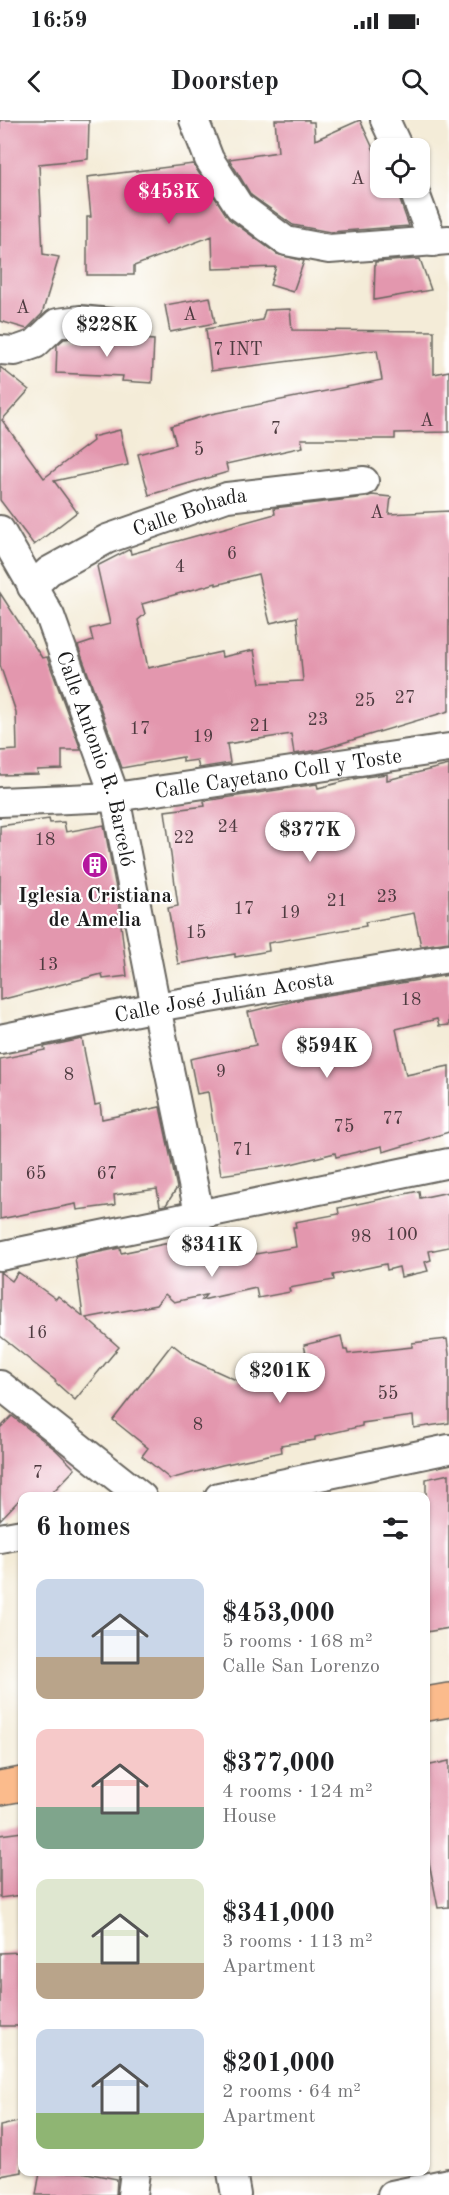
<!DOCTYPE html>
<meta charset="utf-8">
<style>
:root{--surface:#fff;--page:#f2f2f2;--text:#202124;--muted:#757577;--accent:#db2777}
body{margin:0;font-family:"Old Standard TT",serif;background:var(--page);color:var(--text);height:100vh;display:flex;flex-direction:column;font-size:22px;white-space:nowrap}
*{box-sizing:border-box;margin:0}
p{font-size:20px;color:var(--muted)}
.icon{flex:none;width:33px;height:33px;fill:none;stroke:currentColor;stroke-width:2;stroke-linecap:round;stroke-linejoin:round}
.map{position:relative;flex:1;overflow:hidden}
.sheet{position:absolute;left:18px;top:1372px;width:412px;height:684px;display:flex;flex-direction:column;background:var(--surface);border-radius:12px;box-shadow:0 2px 4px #0004}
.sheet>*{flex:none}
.controls{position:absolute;left:370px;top:18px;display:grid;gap:12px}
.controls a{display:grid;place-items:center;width:60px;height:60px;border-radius:12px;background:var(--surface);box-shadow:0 2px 4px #0004;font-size:30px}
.price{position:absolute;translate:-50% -51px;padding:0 14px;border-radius:21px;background:#fff;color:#222;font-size:20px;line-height:39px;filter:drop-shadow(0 2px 3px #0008)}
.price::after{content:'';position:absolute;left:50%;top:36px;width:18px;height:14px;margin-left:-9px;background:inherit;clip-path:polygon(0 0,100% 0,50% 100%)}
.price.current{background:var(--accent);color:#fff}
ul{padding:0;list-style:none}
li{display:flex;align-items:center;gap:18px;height:150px;padding:0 18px}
li span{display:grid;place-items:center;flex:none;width:168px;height:120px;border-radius:12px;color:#555}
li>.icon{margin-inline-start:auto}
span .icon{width:72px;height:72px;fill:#fffc;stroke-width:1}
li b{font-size:26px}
h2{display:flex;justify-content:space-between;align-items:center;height:72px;padding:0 18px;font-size:26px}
.status{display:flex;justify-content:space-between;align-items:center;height:42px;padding:0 30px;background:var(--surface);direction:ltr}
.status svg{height:16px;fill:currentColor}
header{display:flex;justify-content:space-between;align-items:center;height:78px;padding:0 18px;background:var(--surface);font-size:27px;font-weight:800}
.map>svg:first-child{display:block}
.building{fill:#e397ae;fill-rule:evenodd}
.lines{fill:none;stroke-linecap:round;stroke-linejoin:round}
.minor-casing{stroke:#68655e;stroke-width:32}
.major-casing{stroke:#68655e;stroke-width:36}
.minor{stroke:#fff;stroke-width:28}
.major{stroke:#fbbb8c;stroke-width:33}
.labels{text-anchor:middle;stroke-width:4.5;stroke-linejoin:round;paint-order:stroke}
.number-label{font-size:18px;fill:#4e3b40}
.street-label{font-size:21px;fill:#1c1c1c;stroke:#fff}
.poi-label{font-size:21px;font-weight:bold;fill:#1c1c1c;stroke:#fff}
</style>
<div class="status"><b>16:59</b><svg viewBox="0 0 49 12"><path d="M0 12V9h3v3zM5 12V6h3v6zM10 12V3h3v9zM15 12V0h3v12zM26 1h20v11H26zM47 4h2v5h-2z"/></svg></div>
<header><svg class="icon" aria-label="back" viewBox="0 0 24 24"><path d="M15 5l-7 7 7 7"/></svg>Doorstep<svg class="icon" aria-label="search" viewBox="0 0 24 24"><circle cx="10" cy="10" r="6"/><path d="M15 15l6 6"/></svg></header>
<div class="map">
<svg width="449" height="2075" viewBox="0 0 449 2075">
<rect width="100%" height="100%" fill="#fff"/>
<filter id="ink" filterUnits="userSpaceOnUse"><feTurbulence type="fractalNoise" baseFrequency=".0167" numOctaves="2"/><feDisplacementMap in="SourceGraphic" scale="12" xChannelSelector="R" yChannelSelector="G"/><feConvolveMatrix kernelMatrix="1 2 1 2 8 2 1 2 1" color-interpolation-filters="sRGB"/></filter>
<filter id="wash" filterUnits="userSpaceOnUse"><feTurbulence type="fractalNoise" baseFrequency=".008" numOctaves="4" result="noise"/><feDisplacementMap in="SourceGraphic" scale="24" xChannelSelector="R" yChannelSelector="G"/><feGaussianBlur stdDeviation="1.35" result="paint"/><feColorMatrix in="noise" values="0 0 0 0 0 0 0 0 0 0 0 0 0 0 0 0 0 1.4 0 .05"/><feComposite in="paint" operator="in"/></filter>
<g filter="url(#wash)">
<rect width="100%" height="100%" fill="#f4ecd8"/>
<g id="blocks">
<path class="building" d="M0 0H89L88 39 39 44 43 134 59 137 42 194 27 209 0 201Z
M275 0H309V2H314L315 20 360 0 381 46V74L396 69 409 106 330 112 293 105 251 75 229 39 278 32Z
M193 44 229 99 277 134 304 141 293 172 270 165 276 147 213 149 212 116 134 146V155H87V97H91L87 57Z
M420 139 431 170 374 180 375 142Z
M210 177 215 203 170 212 165 185Z
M290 189 292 210 434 211V254L449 251V312L395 313V319H301L303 327 226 344 228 352 149 375 138 334 176 324 171 306 211 294 382 260 377 230 211 251 206 209 262 200 265 190Z
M80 217 130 221 140 219 154 220 152 263 122 261 123 256 56 253 57 225 64 219Z
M0 247 29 270 2 300 44 358 93 321 92 317 120 310 128 345 54 361 77 392 34 425 0 380Z
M372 375 391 377 389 394 449 391V591L319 630 294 634 291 614 227 624 230 643 199 648 197 640 183 642V637L122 648 78 526 93 521 90 509 110 504 97 446 130 429 131 434 275 394 274 388 366 377ZM258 454 270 503 297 497 303 561 260 563 254 530 222 537 221 532 148 548 138 500 145 494 142 484 216 463V465Z
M0 473 42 538 47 537 81 630H62V649L37 650 38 654 0 655V631L17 630 16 592 0 545Z
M449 645V822L421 826 414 793 365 802 366 806 268 823 269 831 235 837V834L178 844 168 788 178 786 165 691 205 686 204 681 317 664 318 668 358 658 387 654V660Z
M49 699 50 703 64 702 66 712 104 705 118 779 127 856 103 859 102 854 0 880V706Z
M449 855V905L439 906 437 899 396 909 406 955 449 946V1012L383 1032 382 1026 336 1037 335 1033 287 1045 221 1055 208 972 197 974 190 939 256 925 248 892 298 880Z
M82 919 95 985 100 984 102 999 160 987 177 1068 166 1085 160 1086 157 1069 114 1075 115 1085 77 1090 76 1084 0 1099V939L45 930 44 927Z
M419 1071 420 1078 449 1072V1127L429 1131 431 1140 425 1142 428 1151 401 1157 399 1147 387 1150 386 1144 333 1155 334 1160 289 1168 290 1172 258 1178 256 1168 202 1180 206 1175 174 1182 165 1174 156 1185 86 1198 119 1227 75 1280 55 1262 56 1261 0 1216V1152L12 1161 18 1152 56 1179 58 1176 83 1196 75 1137 120 1128 121 1133 227 1111 233 1138 296 1127 293 1107H296L295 1102 339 1094 338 1088Z
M341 1216 344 1230H347L348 1234 412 1227V1223L447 1219 449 1234V1303L414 1308 413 1296 362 1303V1306L315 1317V1320L281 1325 282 1332 222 1345 170 1359 142 1336 148 1328 113 1300 172 1224 192 1240 236 1260 261 1255 263 1266 312 1260 304 1225Z
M12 1296 56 1330 75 1349 48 1377H22L0 1400V1308Z
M449 1354V1508L426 1512V1359Z
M449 1641V1787L438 1788 426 1727V1646Z
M22 1712V1775L0 1778V1715Z
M22 1832V1906H0V1833Z
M22 2001V2052L0 2056V2006Z
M40 2052H82L117 2059 116 2075H36Z"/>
</g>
</g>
<g filter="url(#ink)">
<use href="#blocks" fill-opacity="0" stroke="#68655e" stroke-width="1.5"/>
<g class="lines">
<g class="minor-casing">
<g id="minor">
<path d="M194 0 209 39 239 86 286 121 329 129 449 120"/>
<path d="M385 0 398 28"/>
<path d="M413 68 433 122"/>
<path d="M0 230 15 231 35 224 57 203 80 200 132 205"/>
<path id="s1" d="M0 410 50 496 115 677 156 887 199 1093"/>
<path id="s2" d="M32 467 49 451 107 419 227 377 364 361"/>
<path id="s3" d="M0 682 115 677 449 628"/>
<path id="s4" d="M0 919 156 887 449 838"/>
<path d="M0 1136 449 1043"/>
<path d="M0 1265 142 1377"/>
<path d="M219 1377 449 1329"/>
<path d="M0 1418 22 1414"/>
<path d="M232 2052 236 2075"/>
<path d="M132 2075 135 2052"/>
<path d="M392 2075 449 2063"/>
</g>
</g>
<g class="major-casing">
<path id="major" d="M426 1584 449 1580
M0 1668 22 1664"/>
</g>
<use href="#minor" class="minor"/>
<use href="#major" class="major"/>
</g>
</g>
<defs>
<g id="building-disc" transform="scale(1.35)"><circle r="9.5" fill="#b5179e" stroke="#fff"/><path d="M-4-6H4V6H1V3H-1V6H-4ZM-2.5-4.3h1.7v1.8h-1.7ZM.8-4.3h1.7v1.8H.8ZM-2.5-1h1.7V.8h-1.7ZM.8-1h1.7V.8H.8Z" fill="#fff"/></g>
</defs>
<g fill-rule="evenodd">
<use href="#building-disc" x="95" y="745"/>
</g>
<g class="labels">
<g class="number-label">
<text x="358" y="64">A</text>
<text x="23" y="193">A</text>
<text x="190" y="200">A</text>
<text x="238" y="235">7 INT</text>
<text x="427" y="306">A</text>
<text x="276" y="314">7</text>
<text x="199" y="335">5</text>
<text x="377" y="398">A</text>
<text x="232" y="439">6</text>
<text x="180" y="452">4</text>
<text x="405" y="583">27</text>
<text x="365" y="586">25</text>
<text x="318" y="605">23</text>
<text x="260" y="611">21</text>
<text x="140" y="614">17</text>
<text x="203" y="622">19</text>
<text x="228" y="712">24</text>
<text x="184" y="723">22</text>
<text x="45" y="725">18</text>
<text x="387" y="782">23</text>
<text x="337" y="786">21</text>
<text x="244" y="794">17</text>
<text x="290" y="798">19</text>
<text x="196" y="818">15</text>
<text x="48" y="850">13</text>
<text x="411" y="885">18</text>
<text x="221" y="957">9</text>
<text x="69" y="960">8</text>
<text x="393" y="1004">77</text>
<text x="344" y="1012">75</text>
<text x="243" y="1035">71</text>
<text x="36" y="1059">65</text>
<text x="107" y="1059">67</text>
<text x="402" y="1120">100</text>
<text x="361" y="1122">98</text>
<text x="37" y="1218">16</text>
<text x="388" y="1279">55</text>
<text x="198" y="1310">8</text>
<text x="38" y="1358">7</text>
</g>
<g class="street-label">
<text dy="7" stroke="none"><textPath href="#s2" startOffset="177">Calle Bohada</textPath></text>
<text dy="7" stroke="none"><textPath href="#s1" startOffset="250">Calle Antonio R. Barceló</textPath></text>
<text dy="7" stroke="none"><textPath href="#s3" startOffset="280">Calle Cayetano Coll y Toste</textPath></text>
<text dy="7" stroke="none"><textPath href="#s4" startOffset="228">Calle José Julián Acosta</textPath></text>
</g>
<g class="poi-label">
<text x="95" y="782">Iglesia Cristiana<tspan x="95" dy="24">de Amelia</tspan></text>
</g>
</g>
</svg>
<div class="controls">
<a><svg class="icon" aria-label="locate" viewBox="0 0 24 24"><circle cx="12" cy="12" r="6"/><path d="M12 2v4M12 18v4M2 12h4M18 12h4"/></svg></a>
</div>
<b class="price current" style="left:169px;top:105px">$453K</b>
<b class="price" style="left:107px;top:238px">$228K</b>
<b class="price" style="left:310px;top:743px">$377K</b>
<b class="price" style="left:327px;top:959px">$594K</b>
<b class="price" style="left:212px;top:1158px">$341K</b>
<b class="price" style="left:280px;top:1284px">$201K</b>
<section class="sheet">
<h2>6 homes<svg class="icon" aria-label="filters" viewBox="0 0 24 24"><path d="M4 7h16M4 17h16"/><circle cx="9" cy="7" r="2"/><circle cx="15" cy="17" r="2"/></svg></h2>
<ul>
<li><span style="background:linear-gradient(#c9d6e8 65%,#b9a48a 0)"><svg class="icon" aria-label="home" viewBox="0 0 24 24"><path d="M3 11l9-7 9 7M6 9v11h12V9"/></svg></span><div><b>$453,000</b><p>5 rooms · 168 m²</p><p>Calle San Lorenzo</p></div></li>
<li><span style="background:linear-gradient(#f6c9c9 65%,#7fa58c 0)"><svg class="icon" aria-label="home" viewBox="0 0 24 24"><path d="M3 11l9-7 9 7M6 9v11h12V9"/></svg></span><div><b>$377,000</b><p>4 rooms · 124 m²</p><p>House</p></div></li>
<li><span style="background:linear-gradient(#dfe7d0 70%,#b9a48a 0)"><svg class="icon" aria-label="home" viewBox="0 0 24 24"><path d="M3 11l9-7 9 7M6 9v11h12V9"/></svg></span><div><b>$341,000</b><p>3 rooms · 113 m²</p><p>Apartment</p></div></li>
<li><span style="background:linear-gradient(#c9d6e8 70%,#8fb573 0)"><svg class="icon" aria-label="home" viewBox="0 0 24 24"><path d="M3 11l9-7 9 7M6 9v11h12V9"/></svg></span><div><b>$201,000</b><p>2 rooms · 64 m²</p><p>Apartment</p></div></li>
</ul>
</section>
</div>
